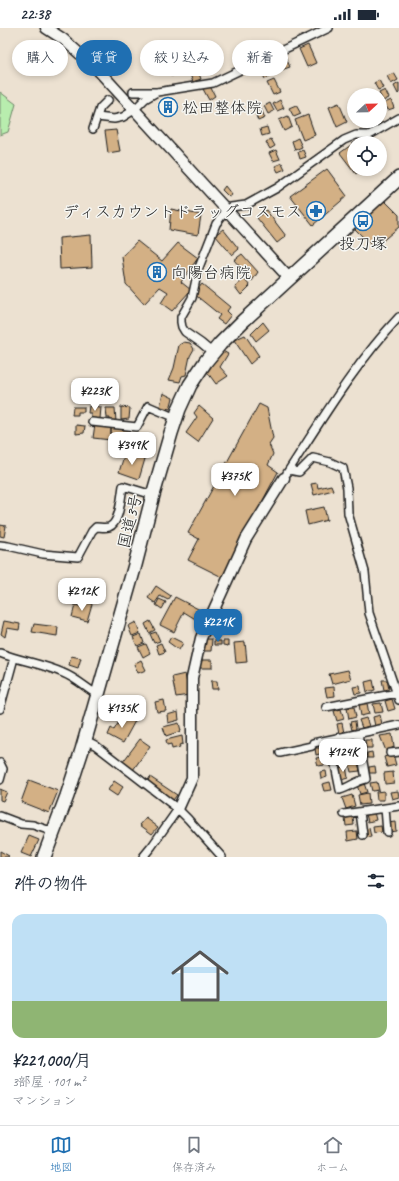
<!DOCTYPE html>
<html lang="ja">
<meta charset="utf-8">
<style>
:root{--surface:#fff;--page:#f6f6f7;--text:#1f2937;--muted:#747a83;--line:#e0e1e3;--accent:#1f6fb2}
body{margin:0;font-family:Caveat,"Klee One",sans-serif;background:var(--page);color:var(--text);height:100vh;display:flex;flex-direction:column;font-size:15px;white-space:nowrap}
*{box-sizing:border-box;margin:0}
p{font-size:13px;color:var(--muted)}
.icon{flex:none;width:22px;height:22px;fill:none;stroke:currentColor;stroke-width:2;stroke-linecap:round;stroke-linejoin:round}
.map{position:relative;height:829px;overflow:hidden}
.details{display:flex;flex-direction:column;background:var(--surface);flex:1}
.details>*{flex:none}
.top-card{position:absolute;left:12px;top:12px;width:375px;height:36px;display:flex;gap:8px}
.needle{width:26px;rotate:68deg}
.buttons{position:absolute;left:347px;top:60px;display:grid;gap:8px}
.buttons a{display:grid;place-items:center;width:40px;height:40px;border-radius:50%;background:var(--surface);box-shadow:0 2px 6px #0003;font-size:20px}
.price{position:absolute;translate:-50% -34px;padding:0 9px;border-radius:8px;background:#fff;color:#222;font-size:13px;line-height:26px;filter:drop-shadow(0 1px 2px #0008)}
.price::after{content:'';position:absolute;left:50%;top:24px;width:12px;height:9px;margin-left:-6px;background:inherit;clip-path:polygon(0 0,100% 0,50% 100%)}
.price.selected{background:var(--accent);color:#fff}
ul{padding:0;list-style:none}
li{display:grid;align-content:center;gap:8px;height:212px;padding:0 12px}
li+li{border-top:1px solid var(--line)}
li span{display:grid;place-items:center;height:124px;border-radius:12px;color:#555}
li>.icon{margin-inline-start:auto}
span .icon{width:72px;height:72px;fill:#fffc;stroke-width:1}
li b{font-size:17px}
h2{display:flex;justify-content:space-between;align-items:center;height:48px;padding:0 12px;font-size:17px}
.pill{padding:0 14px;border-radius:18px;background:var(--surface);box-shadow:0 2px 6px #0003;font-size:14px;line-height:36px}
.pill.selected{background:var(--accent);color:#fff}
.status{display:flex;justify-content:space-between;align-items:center;height:28px;padding:0 20px;background:var(--surface);direction:ltr}
.status svg{height:11px;fill:currentColor}
.tabs{display:flex;justify-content:space-around;align-items:center;height:56px;border-top:1px solid var(--line);background:var(--surface);font-size:11px;color:var(--muted)}
.tabs a{display:grid;justify-items:center;gap:2px}
.tabs .selected{color:var(--accent)}
.map>svg:first-child{display:block}
.green{fill:#b8edae;stroke:#6a8465}
.building{fill:#d3b085;stroke:#1c1c1c}
.lines{fill:none;stroke-linecap:round;stroke-linejoin:round}
.street-tunnel{stroke:#c2baad;stroke-width:7;stroke-dasharray:7 3.5;stroke-linecap:butt}
.street-casing{stroke:#1c1c1c;stroke-width:10}
.secondary-casing{stroke:#1c1c1c;stroke-width:13}
.highway-casing{stroke:#1c1c1c;stroke-width:16}
.street{stroke:#f6f6f2;stroke-width:7}
.secondary{stroke:#f6f6f2;stroke-width:10}
.highway{stroke:#f6f6f2;stroke-width:13}
.labels{text-anchor:middle;stroke-width:3;stroke-linejoin:round;paint-order:stroke}
.poi-label{font-size:16px;fill:#1c1c1c;stroke:#f6f6f2;text-anchor:start}
.street-label{font-size:16px;fill:#1c1c1c;stroke:#f6f6f2}
</style>
<div class="status"><b>22:38</b><svg viewBox="0 0 49 12"><path d="M0 12V9h3v3zM5 12V6h3v6zM10 12V3h3v9zM15 12V0h3v12zM26 1h20v11H26zM47 4h2v5h-2z"/></svg></div>
<div class="map">
<svg width="399" height="829" viewBox="0 0 399 829">
<rect width="100%" height="100%" fill="#ece1d1"/>
<filter id="ink" filterUnits="userSpaceOnUse"><feTurbulence type="fractalNoise" baseFrequency=".025" numOctaves="2"/><feDisplacementMap in="SourceGraphic" scale="8" xChannelSelector="R" yChannelSelector="G"/><feConvolveMatrix kernelMatrix="1 2 1 2 8 2 1 2 1" color-interpolation-filters="sRGB"/></filter>
<g filter="url(#ink)">
<path class="green" d="M0 64 16 76 8 104 0 107Z"/>
<path class="building" d="M308 17 316 35 307 39 299 21Z
M283 23 290 39 281 42 275 27Z
M191 25 201 51 193 54 189 44 187 45 181 29Z
M175 36 179 46 171 48 168 38Z
M267 40 271 48 265 51 261 43Z
M394 45 398 52 391 56 387 48Z
M274 52 280 64 273 67 267 55Z
M379 52 383 60 378 62 374 55Z
M399 55V65L398 66 394 58Z
M210 58 215 68 209 72 203 61Z
M385 62 389 70 383 73 379 65Z
M168 71 176 80 169 85 161 77Z
M280 72 284 80 277 83 273 76Z
M391 72 394 80 388 82 385 75Z
M270 75 274 83 268 86 264 78Z
M339 75 347 94 337 99 329 79Z
M296 77 301 86 294 89 289 80Z
M223 79 226 85 222 88 218 82Z
M261 81 265 90 258 93 255 84Z
M308 87 315 107 303 112 295 92Z
M288 88 292 99 284 103 279 92Z
M267 99 269 106 262 108 260 101Z
M116 102 120 123 108 125 105 103Z
M362 109 367 115H354V141H362L356 146 340 125Z
M298 110 302 119 295 122 292 113Z
M271 111 275 118 270 121 266 114Z
M276 122 280 131 273 133 269 125Z
M303 122 306 129 300 131 298 124Z
M282 135 285 141 278 144 275 138Z
M327 141 347 168 313 197 290 168Z
M225 158 232 167 229 169 222 162Z
M384 172 399 187V199L374 220 353 199Z
M171 181 201 187 198 207 169 202Z
M266 182 286 208 277 215 257 190Z
M223 201 239 221 232 227 215 207Z
M91 207 92 239 60 241 59 210Z
M137 213 162 233 178 215 198 230 181 254 191 262 172 283 161 275 168 264 160 259 144 276 126 256 122 229Z
M242 226 258 244 252 253 234 232Z
M244 251 250 258 241 267 235 259Z
M202 256 230 279 227 283 231 287 224 296 217 291 220 287 194 266Z
M263 294 269 302 256 313 251 306Z
M245 307 259 328 250 336 234 312Z
M184 314 190 315 194 321 190 328 186 347 182 348 180 354 169 352 174 340 179 317Z
M221 322 228 326 220 339 228 348 216 356 205 341Z
M163 365 173 370 170 381 160 379Z
M259 376 267 380 273 410 269 416 273 426 268 437 278 444 222 549 188 532 199 511 188 505Z
M89 378 101 379 100 391 91 390V385H88Z
M199 378 213 390 198 414 186 405 197 389 194 385Z
M73 379H84V384H78V387H72Z
M121 379 130 380 129 391 121 392Z
M106 380H115L116 394 109 395 110 390H107Z
M95 396 111 399V412L93 410Z
M76 397 85 398 84 405 76 406Z
M111 399 130 402 126 415 111 412Z
M125 425 145 431 139 451 119 444Z
M317 455 318 460 331 457 333 462 314 467 311 456Z
M324 479 327 492 308 497 305 483Z
M0 497 6 498 4 509 0 508Z
M77 552 86 555 83 568 73 566Z
M156 558 171 568 168 572 160 568 155 575 148 570Z
M175 569 202 583 197 592 184 584 174 604 160 597Z
M159 571 166 574 162 581 156 577Z
M85 574 92 576 87 593 72 589 75 577 84 579Z
M4 593 20 596 19 602 7 600 5 609 1 606Z
M150 593 155 602 149 605 145 596Z
M136 594 140 605 132 608 128 598Z
M34 596 58 599 57 608 32 604Z
M156 604 160 613 154 615 150 606Z
M141 606 144 615 137 618 133 609Z
M171 609 183 615 179 622 168 614Z
M204 611H212L211 623H203Z
M214 613H221V617H214Z
M223 613H228V618L223 617Z
M245 614 247 634 236 635 234 615Z
M161 615 165 624 159 626 156 617Z
M146 616 150 625 143 629 138 619Z
M71 628 81 630 78 640 69 637Z
M141 632 146 642 138 645 134 636Z
M199 632H212V640H199Z
M348 642 351 651 332 656 329 646Z
M185 646 189 667 176 669 172 649Z
M373 652 375 662 367 664 365 654Z
M382 652H387L389 661 384 662Z
M211 653H217L218 661H212Z
M360 658 361 665 355 666 353 659Z
M334 659 335 668 327 669 325 660Z
M392 671 395 681 388 683 385 673Z
M164 672 166 683 157 684 155 674Z
M121 673 130 680 126 684 118 677Z
M367 675 369 686 361 688 359 676Z
M381 675 383 684 375 685 373 676Z
M354 679 356 689 349 691 347 680Z
M341 681 344 691 337 693 334 683Z
M178 684 179 692 168 695 167 687Z
M123 687 135 693 123 715 108 707 111 700 114 702Z
M380 687 382 696 375 698 373 689Z
M366 690 369 698 362 700 359 692Z
M355 693 356 701 352 702 350 694Z
M179 695 181 703 166 708 163 699Z
M342 695 344 705 339 706 337 696Z
M392 706 394 719 386 723 380 708Z
M182 708 183 716 179 717 180 719 172 721 171 716 167 717 166 712Z
M140 711 150 718 133 742 122 735Z
M365 712H372V720H366Z
M315 720H322L323 725 316 727Z
M354 720 355 726 348 728 347 721Z
M341 724 342 731 345 730 346 736 340 738 339 732 336 733 335 725Z
M372 724 373 730H367V725Z
M393 726 396 737 387 739 384 729Z
M323 729 325 737 318 738 316 730Z
M358 733 360 743 351 744 349 735Z
M346 738 348 750 341 752 338 740Z
M375 738 376 745H369V739Z
M326 743 327 749 321 751 320 744Z
M393 744 394 755 385 756 384 745Z
M150 749 177 767 173 772 146 756Z
M29 752 58 763 49 785 21 774Z
M114 753 123 759 117 768 108 762Z
M330 754 332 762 324 763 322 756Z
M377 754 379 762 372 763 370 755Z
M364 755 367 764 360 766 357 757Z
M0 761 7 764 3 773 0 772Z
M384 763V772H377L376 764Z
M398 763 399 769 392 771 390 764Z
M368 765 369 776 360 777 358 767Z
M352 767 355 778 346 781 342 770Z
M374 784 376 792 368 794 366 786Z
M353 789 354 797 346 798 345 790Z
M146 790 158 799 152 806 140 797Z
M395 794 396 803 389 804 388 795Z
M381 798 382 804 374 805 373 799Z
M369 800 371 809 365 810 363 802Z
M357 803 358 811 348 813 347 804Z
M29 808 39 812 31 829 21 825Z
M0 823 9 828 8 829H0Z"/>
<g class="lines">
<path class="street-tunnel" d="M108 72 124 65 133 64"/>
<g class="street-casing">
<path id="street" d="M133 64H157L213 55 329 0
M97 89 114 91 123 89 134 82 145 71 157 64
M93 101 100 80 108 72
M213 325 201 315 185 304 182 299 181 294V289L192 270 198 242 216 196 221 189 231 179 246 177 277 160 344 112 356 107H369L373 105 399 90
M92 394 137 399 148 378 176 390
M289 442 299 444 313 430 330 434 343 440 347 460 348 485 365 544 369 585 399 672
M287 445C322 391 355 336 399 289
M0 517 8 518 43 526 78 529 92 503 96 499C100 499 105 500 109 499 120 495 121 469 123 458L153 467
M0 625C21 633 43 636 63 645 76 650 86 660 98 667
M326 679 397 665
M0 681 14 630
M85 712 95 717 178 781 188 791 222 829
M330 712 340 762C350 759 356 753 366 751L358 706
M280 725 312 718 313 715 399 697
M390 725 399 724
M0 735 3 741 0 752
M385 780 387 804
M360 784 363 807
M344 786 399 778
M0 788 21 796 33 797 54 804
M143 829 152 818 178 781"/>
</g>
<g class="secondary-casing">
<path id="secondary" d="M46 0 63 11 98 42 289 250
M178 781 192 750V650L201 610 246 511 284 450"/>
</g>
<g class="highway-casing">
<path id="highway" d="M44 829 67 768 82 722 135 537 153 467 171 405 179 381 190 357 206 333 220 316 243 293 399 150"/>
</g>
<use href="#street" class="street"/>
<use href="#secondary" class="secondary"/>
<use href="#highway" class="highway"/>
</g>
</g>
<defs>
<g id="building-ring" transform="scale(1)"><circle r="9.5" fill="#f6f6f2" stroke="#1f6fb2" stroke-width="1.5"/><path d="M-4-6H4V6H1V3H-1V6H-4ZM-2.5-4.3h1.7v1.8h-1.7ZM.8-4.3h1.7v1.8H.8ZM-2.5-1h1.7V.8h-1.7ZM.8-1h1.7V.8H.8Z" fill="#1f6fb2"/></g>
<g id="pharmacy-ring" transform="scale(1)"><circle r="9.5" fill="#f6f6f2" stroke="#1f6fb2" stroke-width="1.5"/><path d="M-2-6h4v4h4v4h-4v4h-4v-4h-4v-4h4Z" fill="#1f6fb2"/></g>
<g id="bus-ring" transform="scale(1)"><circle r="9.5" fill="#f6f6f2" stroke="#1f6fb2" stroke-width="1.5"/><path d="M-5-6H5V4H4V6H2V4H-2V6H-4V4H-5ZM-3.5-4V0h7V-4ZM-3.5 1.2v1.5H-2V1.2ZM2 1.2v1.5H3.5V1.2Z" fill="#1f6fb2"/></g>
</defs>
<g fill-rule="evenodd">
<use href="#building-ring" x="168" y="79"/>
<use href="#pharmacy-ring" x="316" y="183"/>
<use href="#bus-ring" x="363" y="193"/>
<use href="#building-ring" x="157" y="244"/>
</g>
<g class="labels">
<g class="poi-label">
<text x="182" y="85">松田整体院</text>
<text x="302" y="189" text-anchor="end">ディスカウントドラッグコスモス</text>
<text x="363" y="221" text-anchor="middle">投刀塚</text>
<text x="171" y="250">向陽台病院</text>
</g>
<g class="street-label">
<text transform="translate(129 493) rotate(-76)" y="6">国道3号</text>
</g>
</g>
</svg>
<div class="buttons">
<a><svg class="needle" viewBox="-14 -14 28 28"><path d="M0-13l5 13h-10z" fill="#e53935"/><path d="M0 13l5-13h-10z" fill="#747a83"/></svg></a>
<a><svg class="icon" aria-label="locate" viewBox="0 0 24 24"><circle cx="12" cy="12" r="6"/><path d="M12 2v4M12 18v4M2 12h4M18 12h4"/></svg></a>
</div>
<b class="price" style="left:95px;top:384px">¥223K</b>
<b class="price" style="left:132px;top:438px">¥349K</b>
<b class="price" style="left:235px;top:469px">¥375K</b>
<b class="price" style="left:82px;top:584px">¥212K</b>
<b class="price selected" style="left:218px;top:615px">¥221K</b>
<b class="price" style="left:122px;top:701px">¥135K</b>
<b class="price" style="left:343px;top:745px">¥124K</b>
<div class="top-card">
<a class="pill">購入</a>
<a class="pill selected">賃貸</a>
<a class="pill">絞り込み</a>
<a class="pill">新着</a>
</div>
</div>
<section class="details">
<h2>7件の物件<svg class="icon" aria-label="filters" viewBox="0 0 24 24"><path d="M4 7h16M4 17h16"/><circle cx="9" cy="7" r="2"/><circle cx="15" cy="17" r="2"/></svg></h2>
<ul>
<li><span style="background:linear-gradient(#bfe0f5 70%,#8fb573 0)"><svg class="icon" aria-label="home" viewBox="0 0 24 24"><path d="M3 11l9-7 9 7M6 9v11h12V9"/></svg></span><div><b>¥221,000/月</b><p>3部屋 · 101 m²</p><p>マンション</p></div></li>
</ul>
</section>
<nav class="tabs">
<a class="selected"><svg class="icon" aria-label="map" viewBox="0 0 24 24"><path d="M3 6l6-2 6 2 6-2v14l-6 2-6-2-6 2zM9 4v14M15 6v14"/></svg>地図</a>
<a><svg class="icon" aria-label="saved" viewBox="0 0 24 24"><path d="M7 4h10v16l-5-4-5 4z"/></svg>保存済み</a>
<a><svg class="icon" aria-label="home" viewBox="0 0 24 24"><path d="M3 11l9-7 9 7M6 9v11h12V9"/></svg>ホーム</a>
</nav>
